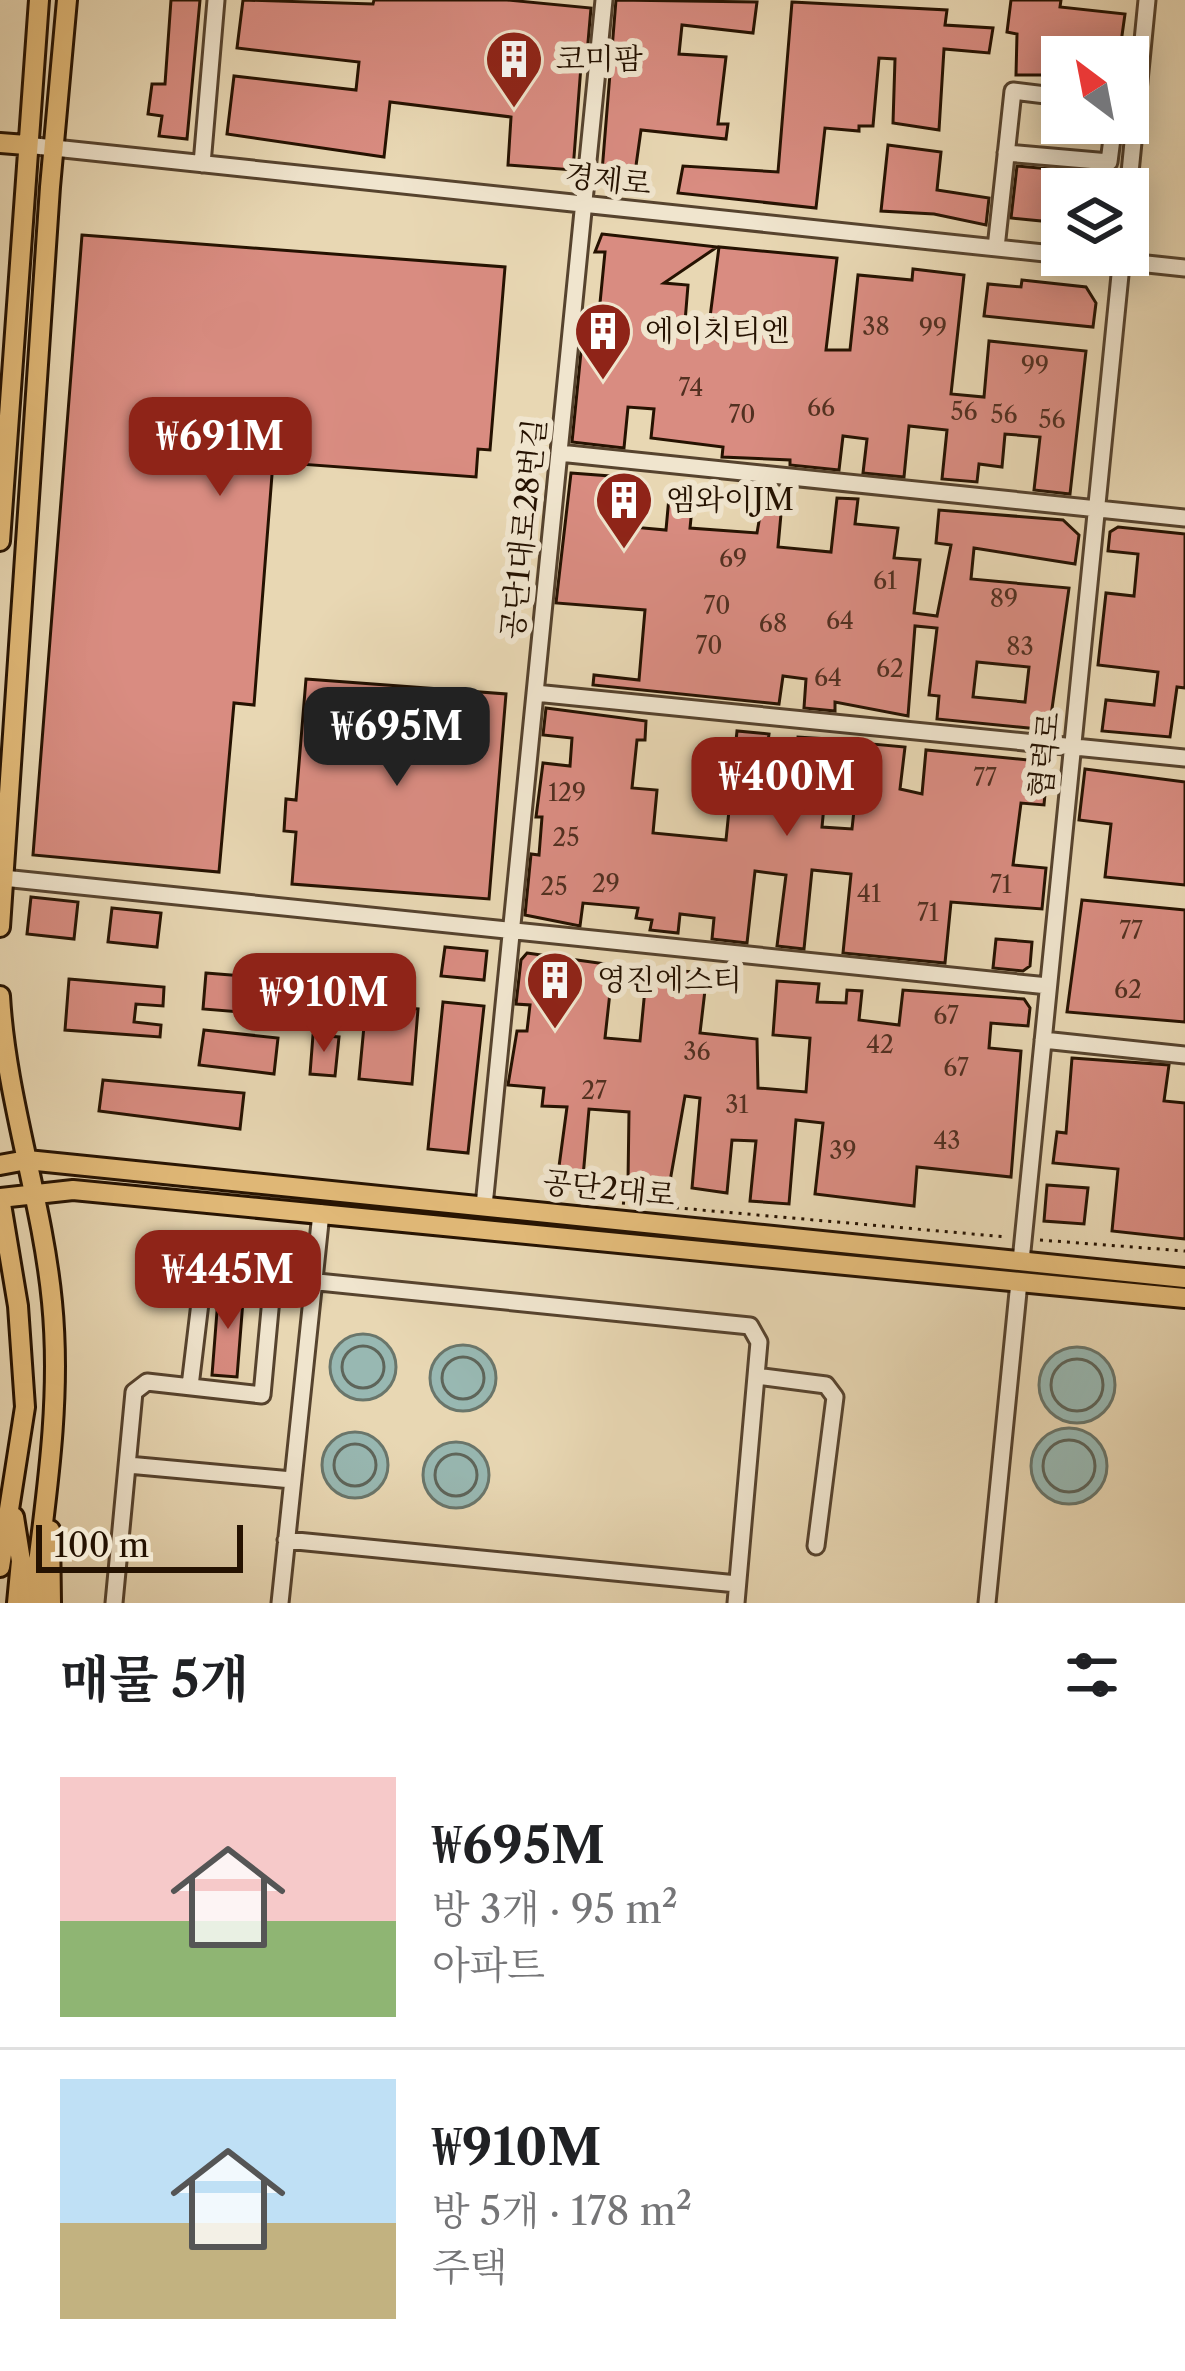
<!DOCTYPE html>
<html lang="ko">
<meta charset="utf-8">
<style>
:root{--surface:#fff;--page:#f6f6f6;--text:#202124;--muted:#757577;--line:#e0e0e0;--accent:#8f2418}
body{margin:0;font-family:"Libre Caslon Text","Noto Serif KR",serif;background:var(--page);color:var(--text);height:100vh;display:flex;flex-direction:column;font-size:45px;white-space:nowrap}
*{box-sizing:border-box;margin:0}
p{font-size:39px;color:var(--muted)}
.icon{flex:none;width:66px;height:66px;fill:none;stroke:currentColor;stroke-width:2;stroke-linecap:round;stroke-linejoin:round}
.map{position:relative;height:1603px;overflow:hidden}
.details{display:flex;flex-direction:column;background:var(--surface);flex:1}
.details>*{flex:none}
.needle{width:78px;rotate:328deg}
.controls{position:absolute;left:1041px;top:36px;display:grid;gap:24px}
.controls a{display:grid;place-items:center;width:108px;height:108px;border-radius:0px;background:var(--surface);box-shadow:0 6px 30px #0003;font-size:60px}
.scale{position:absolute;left:36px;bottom:30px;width:207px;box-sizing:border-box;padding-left:12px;border:6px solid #251201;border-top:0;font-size:33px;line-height:42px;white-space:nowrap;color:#251201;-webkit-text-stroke:9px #f0e5ce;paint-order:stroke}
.price{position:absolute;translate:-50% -102px;padding:0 27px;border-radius:24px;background:var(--accent);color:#fff;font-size:39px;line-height:78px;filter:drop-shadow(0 3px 6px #0008)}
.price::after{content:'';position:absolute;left:50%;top:72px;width:36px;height:27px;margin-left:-18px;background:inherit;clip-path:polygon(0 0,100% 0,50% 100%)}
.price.current{background:#222;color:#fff}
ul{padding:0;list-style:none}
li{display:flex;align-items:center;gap:36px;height:300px;padding:0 60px}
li+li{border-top:3px solid var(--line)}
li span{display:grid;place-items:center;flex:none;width:336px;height:240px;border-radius:0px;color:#555}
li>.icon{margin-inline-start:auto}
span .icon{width:144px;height:144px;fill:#fffc;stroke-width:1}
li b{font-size:51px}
h2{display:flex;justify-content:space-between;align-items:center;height:144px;padding:0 60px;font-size:51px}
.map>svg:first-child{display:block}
.water{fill:#98b8b2;stroke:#6a766b;stroke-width:3}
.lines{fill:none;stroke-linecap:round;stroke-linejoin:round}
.shore{stroke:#5e655a;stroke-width:3}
.building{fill:#d98c81;stroke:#251201;stroke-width:3;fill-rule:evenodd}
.minor-casing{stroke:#56432e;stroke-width:21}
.major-casing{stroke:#251201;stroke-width:24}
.path{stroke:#251201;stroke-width:3;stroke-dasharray:3 6;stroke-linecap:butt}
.minor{stroke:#f0e5ce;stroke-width:15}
.major{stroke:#e4bc7a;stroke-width:18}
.labels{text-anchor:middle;stroke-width:12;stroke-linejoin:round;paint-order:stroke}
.number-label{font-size:24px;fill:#523021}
.poi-label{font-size:30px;fill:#251201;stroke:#f0e5ce;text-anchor:start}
.street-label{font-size:30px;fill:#251201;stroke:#f0e5ce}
</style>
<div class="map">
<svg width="1185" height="1603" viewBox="0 0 1185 1603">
<rect width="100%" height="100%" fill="#e8d7b3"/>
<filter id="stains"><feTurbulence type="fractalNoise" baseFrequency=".00167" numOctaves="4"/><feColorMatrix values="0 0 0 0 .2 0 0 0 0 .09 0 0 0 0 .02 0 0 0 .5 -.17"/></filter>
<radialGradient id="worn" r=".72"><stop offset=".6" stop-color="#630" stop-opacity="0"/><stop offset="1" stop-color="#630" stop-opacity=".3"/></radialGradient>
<path class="water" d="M330 1367a33 33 0 1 1 66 0a33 33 0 1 1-66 0Z
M430 1378a33 33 0 1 1 66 0a33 33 0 1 1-66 0Z
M1039 1385a38 38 0 1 1 76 0a38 38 0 1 1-76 0Z
M1031 1466a38 38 0 1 1 76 0a38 38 0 1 1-76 0Z
M322 1465a33 33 0 1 1 66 0a33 33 0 1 1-66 0Z
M423 1475a33 33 0 1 1 66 0a33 33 0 1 1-66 0Z"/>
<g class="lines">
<path class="shore" d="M342 1367a21 21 0 1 1 42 0a21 21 0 1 1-42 0Z
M442 1378a21 21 0 1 1 42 0a21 21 0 1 1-42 0Z
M1051 1385a26 26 0 1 1 52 0a26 26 0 1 1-52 0Z
M1043 1466a26 26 0 1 1 52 0a26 26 0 1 1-52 0Z
M334 1465a21 21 0 1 1 42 0a21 21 0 1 1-42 0Z
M435 1475a21 21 0 1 1 42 0a21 21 0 1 1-42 0Z"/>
</g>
<path class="building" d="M171 0H200L187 139 159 136 162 116 148 114 152 84H165Z
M243 0 373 4 374 0H507L591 8 587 54 582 53 573 170 508 165 511 117 390 102 384 157 227 134 234 76 356 90 359 62 237 48Z
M616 0 757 2 753 33 682 25 679 54 726 57 718 124H728L726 139 641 130 633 187 601 184Z
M1011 0H1061L1060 7 1125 14 1119 57H1057L1056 75H1016L1017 34 1007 32Z
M792 2 947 10 945 25 993 28 989 53 944 49 939 130 893 123 895 59 879 58 873 126H859V131L825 128 816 208 678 193 683 166 778 172Z
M888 145 941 152 937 190 989 198 986 225 934 214 881 211Z
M1017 166 1106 174 1105 189H1062V223L1011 218Z
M602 234 717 247 664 283 688 285 685 322 709 325 719 247 837 258 826 350H850L858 275 912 280 913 269 964 275 951 394 984 397 989 341 1086 351 1070 494 1034 490 1040 437 1005 434 1002 467 979 464 977 482 942 479 947 430 909 426 904 477 863 473 867 439 843 436 839 470 790 465V460L722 457 723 447 651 438 654 409 628 407 624 448 572 442 581 352 595 354 605 252H595Z
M82 235 505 267 490 450 478 449 476 477 273 462 254 705 234 703 219 872 33 855Z
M1022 280 1086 287 1096 303 1093 327 984 316 988 284 1021 287Z
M571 473 636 478 632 527 666 530 670 486 694 488 690 528 757 533 764 492H783L778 547 831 552 837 498 858 499 855 524 898 528 894 558 920 560 914 613 937 616 951 545 936 543 939 510 1063 520 1079 535 1075 564 974 548 971 579 1069 588 1049 730 937 719 939 696 929 695 937 628 915 626 908 716 835 702V711L804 708 806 679 783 676 779 704 593 685 594 675 639 680 645 610 556 603ZM977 662 1029 667 1025 702 973 697Z
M1118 527 1185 534V688L1177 687 1170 737 1102 731 1106 700 1154 705 1158 672 1098 665 1106 593 1134 596 1138 554 1108 551 1110 532Z
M306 679 506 694 489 899 292 884 296 832 284 831 286 799 296 800Z
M546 708 646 721 645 740H637L632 788 657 790 653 833 726 840 737 731 769 734 766 755 796 758 798 737 828 739 827 748 861 749 862 743 905 747 900 789 922 794 926 750 1048 762 1044 805 1021 803 1013 865 1046 868 1042 909 951 902 945 963 843 953 851 874 812 870 804 949 777 946 786 875 755 871 747 943 712 939 714 918 680 914 678 933 650 930 652 920 636 918 638 908 583 903 580 926 525 915 531 854 539 855 542 817H536L543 763 570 766 572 738 543 735ZM834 799 855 801 852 829 822 827 824 806H834Z
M1085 769 1185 782V885L1105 877 1111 824 1079 820Z
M31 897 78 902 74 939 27 934Z
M1082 900 1185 910V1022L1067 1012Z
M112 908 161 913 157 947 108 942Z
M996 939 1032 942 1030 966 1023 971 993 968Z
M445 947 487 951 484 980 441 976Z
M527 953 613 965 605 1038 640 1041 647 968 707 973 700 1033 757 1039 758 1088 806 1092 810 1038 773 1035 777 981 819 984 817 1002 846 1003 847 990 862 991 859 1020 899 1025 903 990 1024 999 1030 1008 1028 1026 991 1023 989 1048 1021 1051 1011 1177 917 1167 914 1206 815 1194 823 1123 796 1120 789 1204 750 1201 756 1141 732 1140 727 1193 692 1188 700 1098 685 1096 669 1187 628 1182 629 1112 589 1109 583 1177 558 1174 567 1107 542 1106 544 1088 508 1085 517 1031H527L530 1005 516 1004 521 960Z
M206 973 268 978 265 1014 203 1009Z
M69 979 164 987 163 1006 136 1004 134 1022 161 1025 160 1037 65 1030Z
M443 1002 484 1006 468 1153 428 1149Z
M366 1005 418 1009 412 1084 359 1079Z
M204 1030 278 1038 274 1074 199 1065Z
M313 1035 339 1037 335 1076 310 1074Z
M1072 1058 1169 1065 1164 1101 1185 1103V1239L1112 1231 1118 1169 1053 1163 1057 1132 1066 1133Z
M103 1080 244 1093 240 1129 99 1111Z
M1047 1185 1088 1188 1084 1224 1044 1221Z
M219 1286 244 1288 237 1377 212 1375Z"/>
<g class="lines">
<g class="minor-casing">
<path id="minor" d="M26 145 1185 268
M1006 153 1109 162 1114 123
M202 164 216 0
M1128 193 1147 0
M996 248 1013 91 1062 97
M559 453 1185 518
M535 693 1185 758
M3 878 1048 986
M1043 1040 1185 1055
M484 1206 604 0
M1021 1261 1122 255
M756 1376 826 1385 835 1397 816 1546
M190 1386 203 1278 210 1271 750 1326 759 1342 736 1603
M128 1465 292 1480
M286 1540 737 1584
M114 1603 134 1392 147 1382 262 1395 273 1277
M280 1603 321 1213
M987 1603 1019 1282"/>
</g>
<g class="major-casing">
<path id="major" d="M0 143 26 145
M0 541 39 0
M0 927 50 187 67 0
M0 996C6 1100 42 1198 52 1302 62 1403 45 1504 33 1603
M0 1165 27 1160 1185 1278
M14 1517 21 1561 17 1603
M50 1530 51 1603
M0 1567 25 1407 18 1306 0 1198 73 1190 1185 1298"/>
</g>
<path class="path" d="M622 1203 1007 1237
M1040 1240 1185 1251"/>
<use href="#minor" class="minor"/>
<use href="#major" class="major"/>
</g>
<defs>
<g id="building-pin" transform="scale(3)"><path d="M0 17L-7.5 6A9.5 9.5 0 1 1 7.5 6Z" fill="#8f2418" stroke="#f0e5ce"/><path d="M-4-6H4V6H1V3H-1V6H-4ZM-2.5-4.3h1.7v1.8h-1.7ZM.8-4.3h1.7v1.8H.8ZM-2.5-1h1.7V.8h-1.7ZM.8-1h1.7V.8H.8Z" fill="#fff"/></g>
</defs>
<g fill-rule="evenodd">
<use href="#building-pin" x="514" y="59"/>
<use href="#building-pin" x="603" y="331"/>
<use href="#building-pin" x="624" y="500"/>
<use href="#building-pin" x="555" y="980"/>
</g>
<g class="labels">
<g class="number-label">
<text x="876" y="335">38</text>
<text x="933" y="336">99</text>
<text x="1035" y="374">99</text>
<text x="691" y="396">74</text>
<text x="821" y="416">66</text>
<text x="964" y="420">56</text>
<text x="742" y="423">70</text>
<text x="1004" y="423">56</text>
<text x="1052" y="428">56</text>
<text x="733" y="567">69</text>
<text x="885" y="589">61</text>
<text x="1004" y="607">89</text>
<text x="717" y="614">70</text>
<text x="840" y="629">64</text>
<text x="773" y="632">68</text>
<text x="709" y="654">70</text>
<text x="1020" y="655">83</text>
<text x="890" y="677">62</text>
<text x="828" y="686">64</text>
<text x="985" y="786">77</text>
<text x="567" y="801">129</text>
<text x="566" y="846">25</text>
<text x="606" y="892">29</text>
<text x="1001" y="893">71</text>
<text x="554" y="895">25</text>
<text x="869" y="902">41</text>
<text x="928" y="921">71</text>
<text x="1131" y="939">77</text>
<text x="1128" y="998">62</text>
<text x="946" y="1024">67</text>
<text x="880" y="1053">42</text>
<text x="697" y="1060">36</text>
<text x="956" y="1076">67</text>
<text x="594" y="1099">27</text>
<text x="737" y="1113">31</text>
<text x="947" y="1149">43</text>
<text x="843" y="1159">39</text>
</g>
<g class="poi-label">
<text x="556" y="69">코미팜</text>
<text x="645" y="341">에이치티엔</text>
<text x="666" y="510">엠와이JM</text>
<text x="597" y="990">영진에스티</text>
</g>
<g class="street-label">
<text transform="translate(608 180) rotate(6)" y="10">경제로</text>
<text transform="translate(524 529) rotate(-84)" y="10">공단1대로28번길</text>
<text transform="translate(1045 755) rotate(-84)" y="10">협력로</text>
<text transform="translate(609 1189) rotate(6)" y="10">공단2대로</text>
</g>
</g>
<rect width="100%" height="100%" filter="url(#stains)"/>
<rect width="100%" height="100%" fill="url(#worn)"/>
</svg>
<div class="controls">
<a><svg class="needle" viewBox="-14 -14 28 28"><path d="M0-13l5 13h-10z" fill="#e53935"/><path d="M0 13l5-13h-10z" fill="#757577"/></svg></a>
<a><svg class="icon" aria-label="layers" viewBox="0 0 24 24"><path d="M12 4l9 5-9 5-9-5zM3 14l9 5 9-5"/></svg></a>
</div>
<div class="scale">100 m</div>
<b class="price" style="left:220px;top:499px">₩691M</b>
<b class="price current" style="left:397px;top:789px">₩695M</b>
<b class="price" style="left:787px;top:839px">₩400M</b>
<b class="price" style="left:324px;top:1055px">₩910M</b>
<b class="price" style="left:228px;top:1332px">₩445M</b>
</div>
<section class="details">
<h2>매물 5개<svg class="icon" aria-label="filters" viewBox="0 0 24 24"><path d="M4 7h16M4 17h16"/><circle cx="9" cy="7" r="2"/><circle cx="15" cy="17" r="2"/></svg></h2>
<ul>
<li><span style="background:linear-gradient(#f6c9c9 60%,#8fb573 0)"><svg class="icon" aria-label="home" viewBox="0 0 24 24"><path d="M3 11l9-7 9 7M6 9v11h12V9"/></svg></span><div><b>₩695M</b><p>방 3개 · 95 m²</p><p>아파트</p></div></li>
<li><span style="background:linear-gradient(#bfe0f5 60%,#c2b280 0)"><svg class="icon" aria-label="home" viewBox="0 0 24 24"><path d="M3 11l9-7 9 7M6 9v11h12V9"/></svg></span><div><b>₩910M</b><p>방 5개 · 178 m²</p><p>주택</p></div></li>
</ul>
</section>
